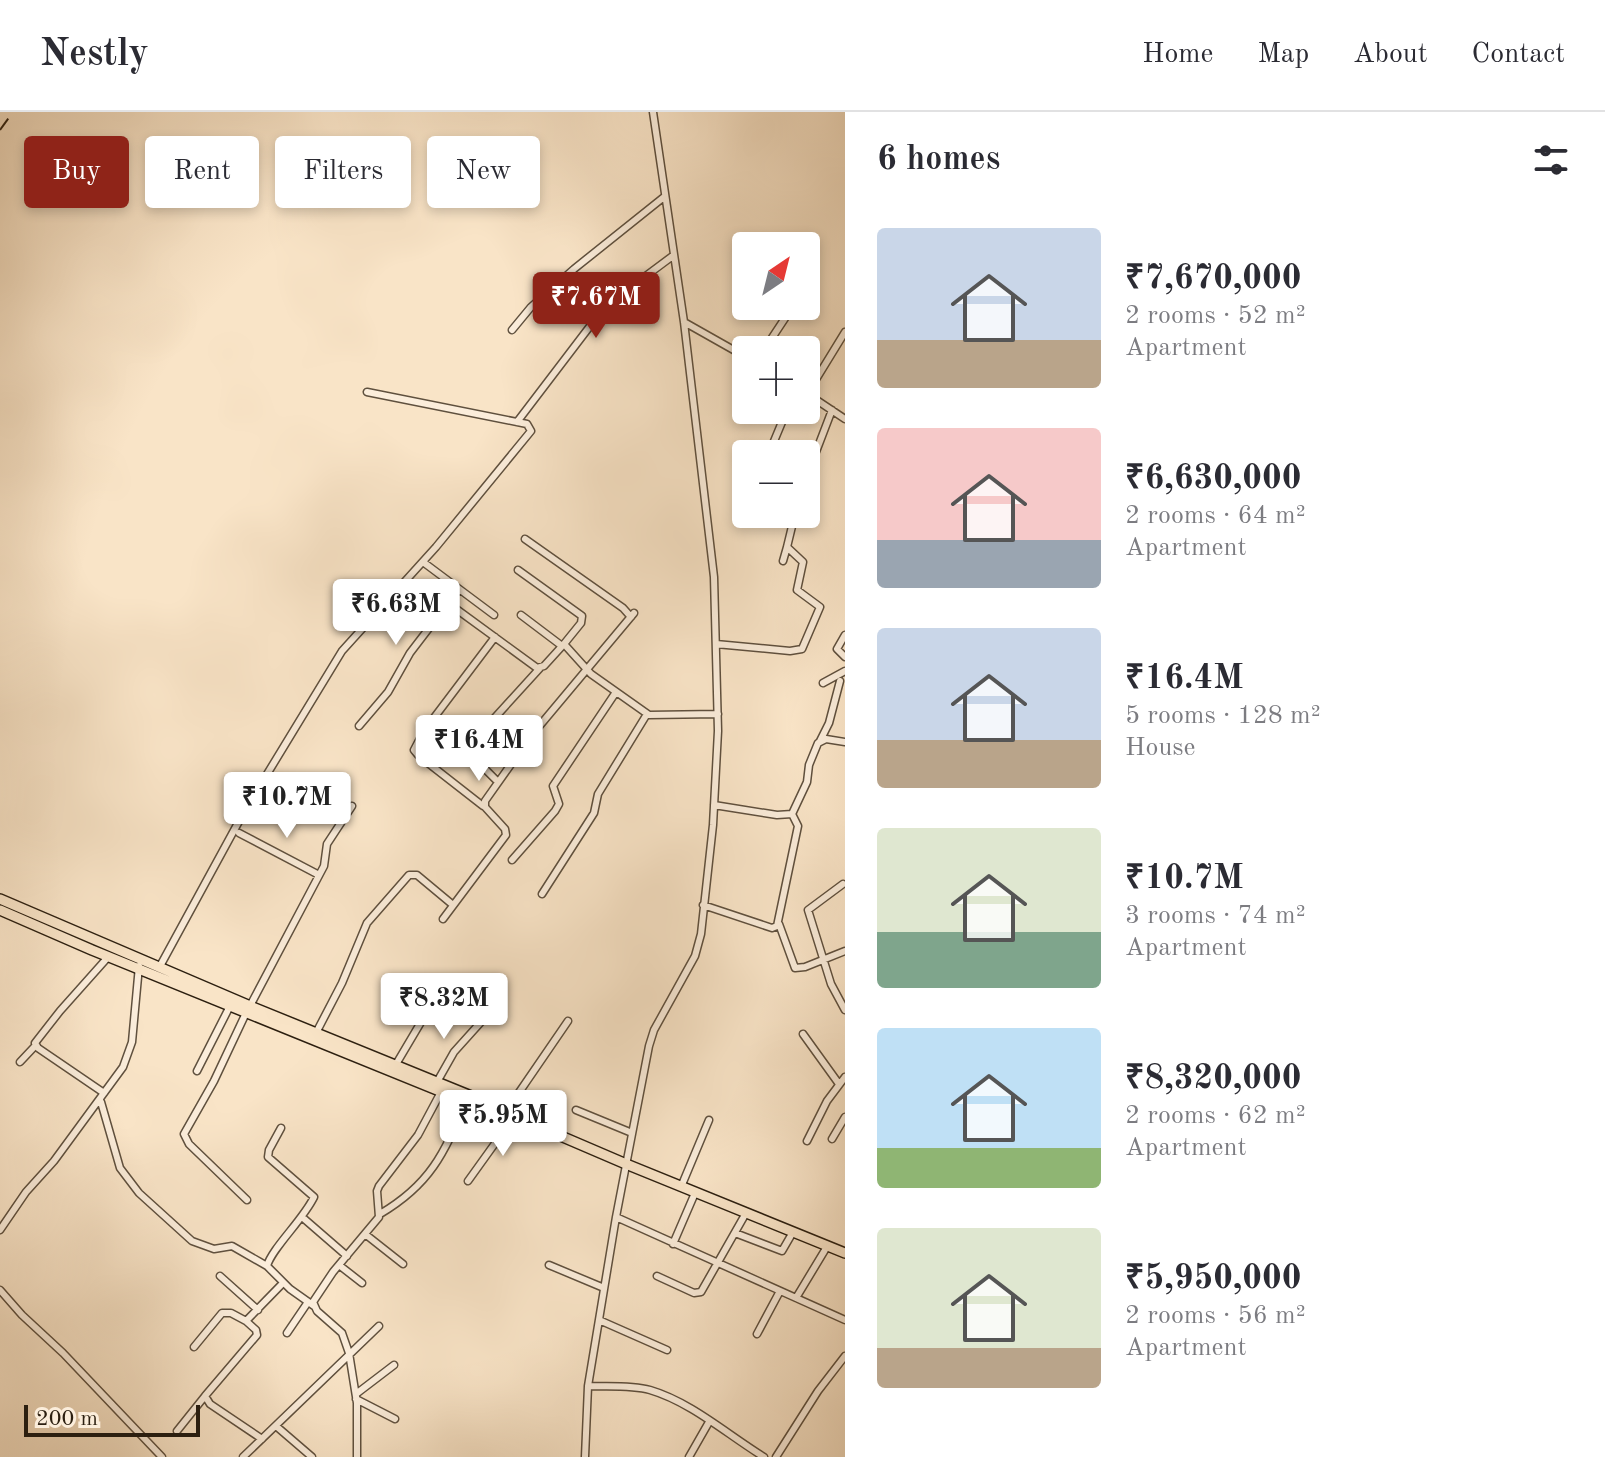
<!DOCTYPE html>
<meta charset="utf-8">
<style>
:root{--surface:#fff;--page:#f7f7f7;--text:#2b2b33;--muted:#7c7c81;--line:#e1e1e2;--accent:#8f2418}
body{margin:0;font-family:"Old Standard TT",serif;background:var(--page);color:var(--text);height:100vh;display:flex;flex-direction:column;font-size:30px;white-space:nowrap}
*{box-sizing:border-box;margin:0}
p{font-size:26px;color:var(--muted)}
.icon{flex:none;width:44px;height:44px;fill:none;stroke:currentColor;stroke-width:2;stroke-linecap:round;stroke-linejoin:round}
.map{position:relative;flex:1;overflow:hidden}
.details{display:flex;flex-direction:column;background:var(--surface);width:760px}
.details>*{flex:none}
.banner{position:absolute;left:24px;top:24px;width:700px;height:72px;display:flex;gap:16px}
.needle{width:52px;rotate:35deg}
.fabs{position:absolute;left:732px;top:120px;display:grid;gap:16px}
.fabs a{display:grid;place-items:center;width:88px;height:88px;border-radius:8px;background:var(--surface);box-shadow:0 4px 12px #0003;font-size:40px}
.scale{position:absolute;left:24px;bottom:20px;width:176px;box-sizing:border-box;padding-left:8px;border:4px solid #2c1f10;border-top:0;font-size:22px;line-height:28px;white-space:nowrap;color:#2c1f10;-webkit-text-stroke:6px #fbeddb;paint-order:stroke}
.price{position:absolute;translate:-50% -68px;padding:0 18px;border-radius:8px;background:#fff;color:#222;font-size:26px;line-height:52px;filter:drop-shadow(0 2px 4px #0008)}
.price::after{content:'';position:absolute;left:50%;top:48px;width:24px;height:18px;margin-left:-12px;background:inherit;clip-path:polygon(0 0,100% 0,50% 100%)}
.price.active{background:var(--accent);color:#fff}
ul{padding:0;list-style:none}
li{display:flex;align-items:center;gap:24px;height:200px;padding:0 32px}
li span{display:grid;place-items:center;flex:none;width:224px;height:160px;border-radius:8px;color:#555}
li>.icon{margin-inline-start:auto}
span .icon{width:96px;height:96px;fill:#fffc;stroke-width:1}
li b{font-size:34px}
h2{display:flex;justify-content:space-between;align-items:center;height:96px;padding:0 32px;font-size:34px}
.pill{padding:0 28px;border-radius:8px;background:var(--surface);box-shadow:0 4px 12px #0003;font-size:28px;line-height:72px}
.pill.active{background:var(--accent);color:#fff}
header{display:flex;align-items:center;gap:48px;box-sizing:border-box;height:112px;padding:0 40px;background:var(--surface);border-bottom:2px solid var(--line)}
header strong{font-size:38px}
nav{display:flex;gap:44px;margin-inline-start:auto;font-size:28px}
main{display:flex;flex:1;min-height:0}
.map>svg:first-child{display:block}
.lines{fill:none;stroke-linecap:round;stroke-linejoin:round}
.street-casing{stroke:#5f503e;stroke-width:9}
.primary-casing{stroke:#2c1f10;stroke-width:12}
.street{stroke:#fbeddb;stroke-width:6}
.primary{stroke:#f9e4c7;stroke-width:9}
.rail{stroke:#2c1f10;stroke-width:2;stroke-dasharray:14 14;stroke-linecap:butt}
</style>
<header>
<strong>Nestly</strong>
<nav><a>Home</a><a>Map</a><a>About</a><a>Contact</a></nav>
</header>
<main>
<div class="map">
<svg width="845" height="1345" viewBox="0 0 845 1345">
<rect width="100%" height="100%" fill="#f9e4c7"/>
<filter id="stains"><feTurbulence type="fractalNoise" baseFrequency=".0025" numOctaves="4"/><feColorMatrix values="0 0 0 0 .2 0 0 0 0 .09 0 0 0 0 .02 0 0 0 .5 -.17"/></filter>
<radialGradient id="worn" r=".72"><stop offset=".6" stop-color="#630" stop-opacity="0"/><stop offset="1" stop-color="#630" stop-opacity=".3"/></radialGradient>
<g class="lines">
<g class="street-casing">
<path id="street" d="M684 210 746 245
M512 218 531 195 574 157 664 85
M764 238 793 194
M806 281 845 307
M807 282 845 220
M517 310 597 205 627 178 674 143
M772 334 787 298
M806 366 832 298
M525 427 623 496 631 505
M783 449 787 435
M423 450 494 503
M518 458 582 504 581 511 564 532
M448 491 537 556 544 554 564 532 591 562 649 603 718 602
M521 503 562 534
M845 523 837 537 845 545
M716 532 790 539 802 537 820 495 797 478 803 450 787 435 795 402
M823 571 845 559
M359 614 388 580 410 541 459 477
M820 629 829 611 840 569
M498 670 470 642 469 634 540 556
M714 693 777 703 792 702 807 670 809 653 818 631 826 627 845 630
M483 694 419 644 414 638 424 619 495 525
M239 721 319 763
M512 748 555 699 559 692 553 674 616 580
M843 772 808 798 831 872 845 898
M542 782 594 701 598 682 647 602
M703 793 772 816 777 814 798 714 792 702
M443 807 506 723 505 717 485 695V689L531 624 634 501
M779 812 795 856 805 855 845 839
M159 856 244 700 342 539 436 435 531 319 527 312 367 280
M250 894 324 754 327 732 352 694
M246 901 214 969 184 1022 189 1032 247 1088
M316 921 342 871 367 811 409 763H417L453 793
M803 922 839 972
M20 950 36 933
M395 954 440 878
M197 959 230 894
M437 970 454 940 481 910
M104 981 38 936 35 931 60 899 109 844
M101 990 120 1056 139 1081 192 1129 214 1137 232 1134 267 1154
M507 998 568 909
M576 998 632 1021
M281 1016 269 1038 268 1045 314 1085C303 1108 272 1136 267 1154L290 1177 314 1194
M832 1027 845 1005
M807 1029 827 989 845 965
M468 1069 496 1030 505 1006
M681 1075 709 1008
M380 1102C431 1072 444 1041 466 990
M302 1105 347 1144
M616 1105 845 1208
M0 1118 26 1080 54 1049 123 955 132 930 139 854
M735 1121 782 1139 793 1120
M365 1122 403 1152
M673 1132 695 1081
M339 1153 362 1171
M549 1153 604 1176
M220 1164 258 1198
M657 1164 694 1181 701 1180 746 1101
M0 1178 22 1203 63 1241 162 1345
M796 1186 828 1133
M599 1208 667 1238
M246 1209 256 1218 257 1223 205 1284 210 1292 262 1327
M287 1221 308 1190
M757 1222 780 1179
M194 1235 222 1201H231L246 1209 283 1171
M588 1274C608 1275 631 1273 650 1278 691 1290 728 1323 764 1345
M356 1282 394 1253
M356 1287 395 1307
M276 1314 312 1345
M177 1319 205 1284
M243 1345 379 1214
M357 1345V1291L349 1241 342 1221 317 1199 313 1190 333 1160 379 1105 377 1079 379 1074 418 1023 441 980
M585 1345 588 1274 616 1105 649 934 654 918 695 844 701 822 713 713 718 619 714 465 684 210 653 0
M689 1345 709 1310
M776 1345 818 1279 845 1244"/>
</g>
<g class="primary-casing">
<path id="primary" d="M0 787 250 894 545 1014 556 1022 626 1052 845 1141
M0 798 92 838 543 1021 556 1022"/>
</g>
<use href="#street" class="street"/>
<use href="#primary" class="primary"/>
<path class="rail" d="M0 18 13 0"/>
</g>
<rect width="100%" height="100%" filter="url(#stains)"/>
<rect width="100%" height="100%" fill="url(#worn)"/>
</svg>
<div class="fabs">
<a><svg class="needle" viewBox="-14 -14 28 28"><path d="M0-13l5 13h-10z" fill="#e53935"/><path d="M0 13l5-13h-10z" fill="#7c7c81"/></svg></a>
<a>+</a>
<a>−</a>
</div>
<div class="scale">200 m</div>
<b class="price active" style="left:596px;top:228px">₹7.67M</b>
<b class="price" style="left:396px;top:535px">₹6.63M</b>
<b class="price" style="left:479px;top:671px">₹16.4M</b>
<b class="price" style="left:287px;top:728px">₹10.7M</b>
<b class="price" style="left:444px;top:929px">₹8.32M</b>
<b class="price" style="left:503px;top:1046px">₹5.95M</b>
<div class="banner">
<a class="pill active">Buy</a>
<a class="pill">Rent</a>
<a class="pill">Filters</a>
<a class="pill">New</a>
</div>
</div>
<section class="details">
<h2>6 homes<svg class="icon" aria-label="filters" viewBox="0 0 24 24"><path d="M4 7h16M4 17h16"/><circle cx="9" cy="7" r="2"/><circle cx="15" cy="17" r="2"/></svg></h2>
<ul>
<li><span style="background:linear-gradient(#c9d6e8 70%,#b9a48a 0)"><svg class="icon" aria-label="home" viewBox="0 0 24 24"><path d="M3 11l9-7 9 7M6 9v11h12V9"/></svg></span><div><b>₹7,670,000</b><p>2 rooms · 52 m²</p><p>Apartment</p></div></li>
<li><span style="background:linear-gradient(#f6c9c9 70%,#9aa5b1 0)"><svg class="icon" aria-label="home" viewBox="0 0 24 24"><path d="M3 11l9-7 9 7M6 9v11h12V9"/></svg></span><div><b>₹6,630,000</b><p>2 rooms · 64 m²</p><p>Apartment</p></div></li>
<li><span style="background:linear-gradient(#c9d6e8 70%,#b9a48a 0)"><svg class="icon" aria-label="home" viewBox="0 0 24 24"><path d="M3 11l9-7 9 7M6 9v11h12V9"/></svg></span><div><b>₹16.4M</b><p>5 rooms · 128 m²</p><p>House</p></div></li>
<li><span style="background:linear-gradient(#dfe7d0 65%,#7fa58c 0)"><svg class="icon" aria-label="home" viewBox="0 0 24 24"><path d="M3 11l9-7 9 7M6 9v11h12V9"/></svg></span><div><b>₹10.7M</b><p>3 rooms · 74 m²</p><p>Apartment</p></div></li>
<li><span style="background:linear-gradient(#bfe0f5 75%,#8fb573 0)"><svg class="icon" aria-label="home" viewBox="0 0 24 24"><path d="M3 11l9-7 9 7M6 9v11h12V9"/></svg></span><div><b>₹8,320,000</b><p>2 rooms · 62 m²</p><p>Apartment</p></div></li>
<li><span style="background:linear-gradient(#dfe7d0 75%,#b9a48a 0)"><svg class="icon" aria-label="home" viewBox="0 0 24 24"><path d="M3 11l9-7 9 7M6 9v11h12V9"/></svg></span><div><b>₹5,950,000</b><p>2 rooms · 56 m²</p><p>Apartment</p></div></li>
</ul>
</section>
</main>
